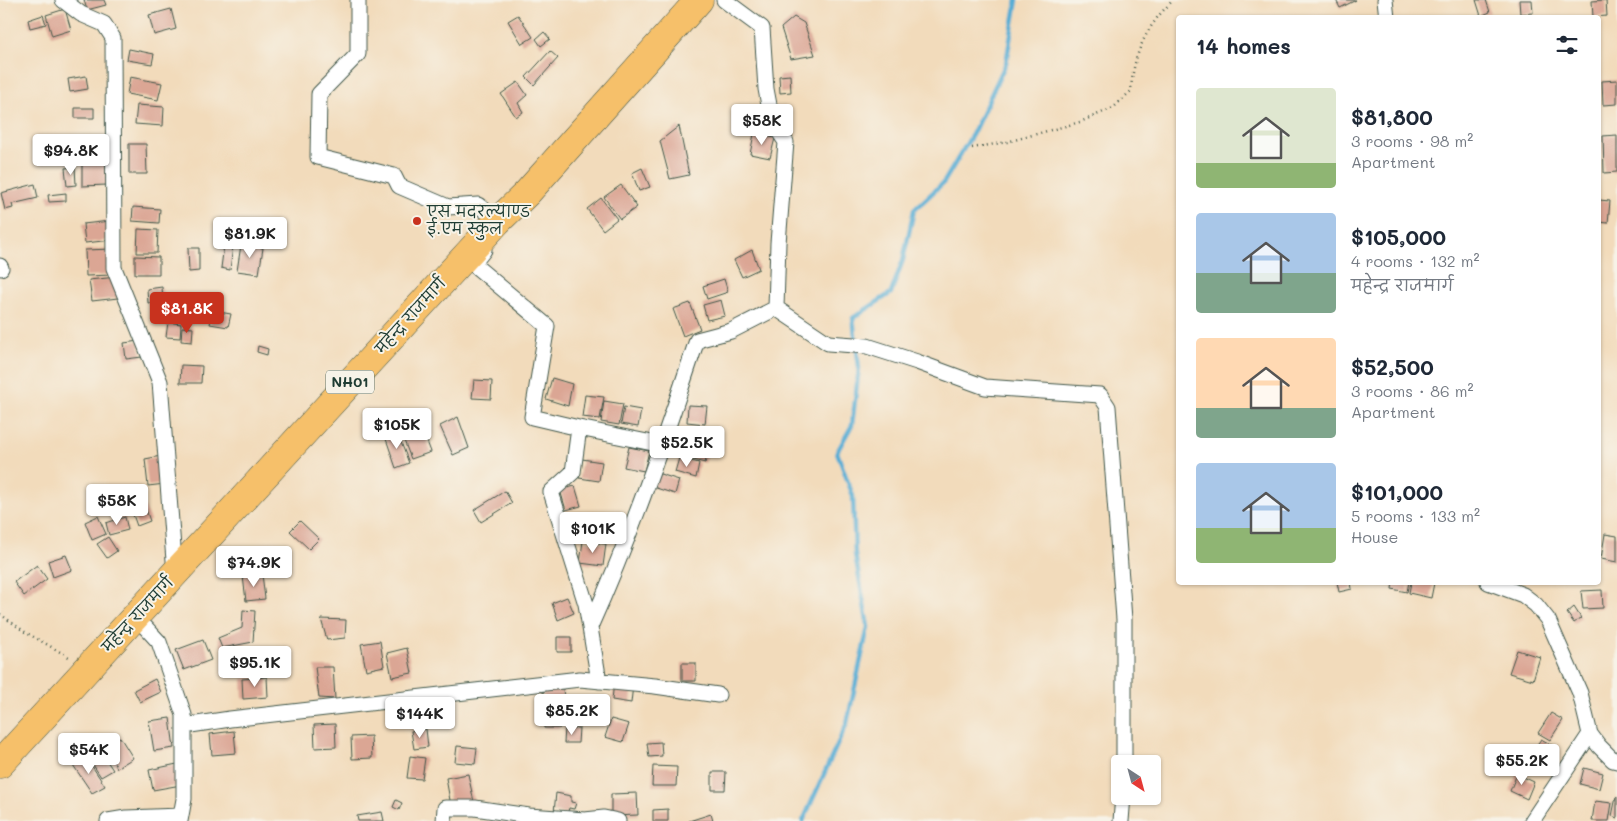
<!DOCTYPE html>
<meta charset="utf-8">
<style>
:root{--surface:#fff;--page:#f2f2f3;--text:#1f2937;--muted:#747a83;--accent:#c8321e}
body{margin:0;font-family:Mali,"Playpen Sans Deva",sans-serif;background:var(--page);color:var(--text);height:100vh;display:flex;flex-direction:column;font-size:19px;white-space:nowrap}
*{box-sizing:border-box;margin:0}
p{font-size:16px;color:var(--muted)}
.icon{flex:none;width:28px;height:28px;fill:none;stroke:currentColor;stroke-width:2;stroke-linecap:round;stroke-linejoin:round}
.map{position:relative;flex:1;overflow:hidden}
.panel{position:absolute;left:1176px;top:15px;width:425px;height:570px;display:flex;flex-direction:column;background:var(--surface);border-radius:5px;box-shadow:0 1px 4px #0004}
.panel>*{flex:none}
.needle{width:32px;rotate:144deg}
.fabs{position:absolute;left:1111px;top:755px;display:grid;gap:10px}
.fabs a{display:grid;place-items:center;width:50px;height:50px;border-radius:5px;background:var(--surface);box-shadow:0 1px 4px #0004;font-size:25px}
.price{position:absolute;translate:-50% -42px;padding:0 11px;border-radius:5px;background:#fff;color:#222;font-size:16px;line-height:32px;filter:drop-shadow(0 1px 2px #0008)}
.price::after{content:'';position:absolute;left:50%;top:30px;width:15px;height:11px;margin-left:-8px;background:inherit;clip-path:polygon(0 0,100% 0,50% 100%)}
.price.on{background:var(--accent);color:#fff}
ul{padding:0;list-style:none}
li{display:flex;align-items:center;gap:15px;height:125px;padding:0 20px}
li span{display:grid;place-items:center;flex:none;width:140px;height:100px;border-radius:5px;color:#555}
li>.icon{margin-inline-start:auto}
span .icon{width:60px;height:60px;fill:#fffc;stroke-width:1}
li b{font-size:21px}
h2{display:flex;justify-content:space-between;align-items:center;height:60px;padding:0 20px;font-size:21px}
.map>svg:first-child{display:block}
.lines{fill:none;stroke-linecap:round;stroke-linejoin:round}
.stream{stroke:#59add4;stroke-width:4.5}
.building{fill:#dba694}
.street-casing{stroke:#3f5548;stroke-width:17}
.highway-casing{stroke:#3f5548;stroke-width:29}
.path{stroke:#3f5548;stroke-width:2.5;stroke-dasharray:1 4;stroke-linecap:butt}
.street{stroke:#fff;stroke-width:15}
.highway{stroke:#f6c06b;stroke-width:28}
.poi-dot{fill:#c8321e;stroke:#f7f3e8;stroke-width:2}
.labels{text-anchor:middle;stroke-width:4;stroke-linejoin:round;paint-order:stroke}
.shield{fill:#f7f3e8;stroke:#60746a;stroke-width:1}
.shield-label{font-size:14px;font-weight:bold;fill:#1f3d34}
.poi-label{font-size:15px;fill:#1f3d34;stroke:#f7f3e8;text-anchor:start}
.street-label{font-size:15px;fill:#1f3d34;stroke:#f7f3e8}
</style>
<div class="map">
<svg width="1617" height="821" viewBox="0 0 1617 821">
<rect width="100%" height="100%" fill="#f7f3e8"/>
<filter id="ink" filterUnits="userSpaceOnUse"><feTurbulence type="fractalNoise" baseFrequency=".02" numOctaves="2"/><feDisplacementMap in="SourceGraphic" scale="10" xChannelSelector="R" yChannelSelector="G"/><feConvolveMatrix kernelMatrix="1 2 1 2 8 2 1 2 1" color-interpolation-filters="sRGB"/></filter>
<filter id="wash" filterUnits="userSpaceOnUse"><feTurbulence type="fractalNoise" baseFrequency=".0096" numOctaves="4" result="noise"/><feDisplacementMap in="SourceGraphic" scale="20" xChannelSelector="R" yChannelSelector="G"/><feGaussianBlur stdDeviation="1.12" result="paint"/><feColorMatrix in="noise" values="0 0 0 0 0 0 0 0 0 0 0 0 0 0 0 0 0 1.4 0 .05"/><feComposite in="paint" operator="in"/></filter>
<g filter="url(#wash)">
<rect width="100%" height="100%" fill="#f2dbbb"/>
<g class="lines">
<path class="stream" d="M803 821 847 723 868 627 855 554 853 496 837 452 852 425 859 368 853 318 891 293 903 260 914 210 944 182 973 133 1006 63 1017 0"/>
</g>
<g id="blocks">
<path class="building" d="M84 0H104L106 5 87 10Z
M1336 0H1356L1340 8Z
M1476 0H1486L1490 12 1481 16Z
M1519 0H1532L1533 13 1520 14Z
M1606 0 1607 16 1593 17 1592 1Z
M65 9 71 30 52 36 46 15Z
M171 9 176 29 154 35 149 15Z
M43 15 46 24 30 28 28 20Z
M518 15 533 37 522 44 508 21Z
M794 17 804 23 815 55 791 59 781 28Z
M544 32 550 39 541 46 536 39Z
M129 49 154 54 152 64 127 60Z
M550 51 558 58 534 85 526 77Z
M790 75 791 92 780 93 779 76Z
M86 76 88 89 70 92 68 79Z
M130 77 162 83 158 100 127 94Z
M1617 80V104L1603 105 1602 81Z
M518 82 527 95 518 103 523 112 516 117 501 94Z
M137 105 164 107 163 126 135 124Z
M75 108H94V118H75Z
M679 126 689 175 670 179 660 141Z
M754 134 775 138 770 158 750 154Z
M1617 135V172L1604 173 1603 136Z
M129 144H146L147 174H129Z
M106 163 107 185 82 186V164Z
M75 167 76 185 67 186 65 168Z
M642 168 650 187 639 191 632 173Z
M35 184 38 198 12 204 13 208 5 210 1 193Z
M621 185 637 207 620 219 604 197Z
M66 193V201L49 202 48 195Z
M601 198 617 219 603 230 587 209Z
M1599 200 1610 201 1608 223 1599 222Z
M133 207 160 209 159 223 132 221Z
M110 221 112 240 85 243 83 224Z
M138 229 158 230 157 253H137Z
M257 235 271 236 270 246 256 245Z
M224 245 233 246 230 270 221 268Z
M241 245 263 248 259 274 237 271Z
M188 248H199V271L189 272Z
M112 249V275L86 276 85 250Z
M752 250 759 269 742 277 734 260Z
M135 256 159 257V274H135Z
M116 277 118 298 92 301 89 280Z
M724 279 728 292 707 299 703 286Z
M162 287 163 301 148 303 147 289Z
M721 300 725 316 707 320 703 305Z
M690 303 700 329 683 336 673 309Z
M213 311 231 314 228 327 210 324Z
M168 322 181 324 180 338 166 337Z
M182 327 193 328 192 342 181 341Z
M139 341 142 357 126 359 124 343Z
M258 346 268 349 267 355 257 352Z
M181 365 202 366 201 383H180Z
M552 378 572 384 568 406 546 399Z
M474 380 492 381 491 399 472 398Z
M585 395 604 397 600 419 582 417Z
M604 401 623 404 619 425 601 422Z
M688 405 707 406 705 424 687 422Z
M624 407 641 410 638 427 621 424Z
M458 417 469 448 453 455 440 426Z
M420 423 431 452 411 459 400 430Z
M397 432 409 463 396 468 385 436Z
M690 440 710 445 705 463 686 458Z
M629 447 649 451 644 471 624 467Z
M161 456 165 484 148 486 145 459Z
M679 458 699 463 696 478 675 472Z
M582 459 602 462 599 481 579 478Z
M657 473 679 480 675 494 653 487Z
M575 486 581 506 566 510 560 490Z
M505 491 512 503 481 522 474 510Z
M126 499 131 513 125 515 120 502Z
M145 507 150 521 137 526 132 512Z
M98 516 106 534 92 540 85 522Z
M125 517 128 530 109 535 106 523Z
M300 521 319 539 309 549 290 531Z
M1605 534 1617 536V562L1601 559Z
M108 537 117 551 107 558 97 544Z
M583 541 606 544 603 566 580 563Z
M66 555 72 570 53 577 48 561Z
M37 565 47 579 24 596 14 582Z
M262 574 265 599 246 601 243 576Z
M1337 582H1351L1352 589 1339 592Z
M1393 582H1409L1407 592 1392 589Z
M1411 582 1434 583 1431 598 1409 593Z
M1602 590 1603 608 1583 609 1581 591Z
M567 597 574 613 558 620 552 603Z
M1574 607 1581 618 1574 623 1567 613Z
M243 610 255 611 253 642 222 648 218 638 242 628Z
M321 619 346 620 345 638 327 640Z
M557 637H571V652H557Z
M203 640 211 660 184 670 176 650Z
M380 641 384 666 366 670 361 644Z
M407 648 412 673 392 677 387 653Z
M1517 650 1540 657 1533 680 1509 673Z
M682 663H696V681H682Z
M315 667H333L335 699 319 698Z
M267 677 268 697 243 699 242 679Z
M155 679 161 692 140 702 134 690Z
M614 682 633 685 631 703 612 700Z
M563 689 564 699 544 702 543 691Z
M565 704H578L579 714 565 715Z
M1551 713 1563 720 1550 740 1538 733Z
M544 716H560V728H544Z
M170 718 174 748 154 751 149 721Z
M611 719 629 724 623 742 605 737Z
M335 724 336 747 315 748 314 725Z
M565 728H579L578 743H564Z
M426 729 428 747 414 749 411 731Z
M234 731 236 753 212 755 210 734Z
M371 736 372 758 352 759 351 737Z
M120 737 133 758 117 768 105 746Z
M1541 739 1557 748 1547 765 1530 755Z
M661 742 662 756 649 757 647 743Z
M97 746 113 770 101 777 86 754Z
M457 746 477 748 475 764 455 762Z
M410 756 425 758 422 779 407 778Z
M86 757 105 786 92 793 73 765Z
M177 764 181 785 153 790 149 770Z
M653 766 677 767 676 786H652Z
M1584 768 1603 773 1599 789 1580 784Z
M712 772H726L725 790H712Z
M468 774 474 802 451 806 446 778Z
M1517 774 1534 782 1527 799 1510 791Z
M556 793 571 796V802L576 803 574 809 569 808 567 815 554 812Z
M637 793 638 815 611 816V794Z
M1616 797H1617V818L1612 816Z
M396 800 402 803 399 810 393 807Z
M1595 801 1612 803 1609 821H1592Z
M668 809V821H653V810Z
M382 812 384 821H358L357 816Z
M711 814 713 821H689Z"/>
</g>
</g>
<g filter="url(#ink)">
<use href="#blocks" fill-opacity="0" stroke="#3f5548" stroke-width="1"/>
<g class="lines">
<g class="street-casing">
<path id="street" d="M63 0 81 14 104 24 113 38 114 268 160 382 175 573
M358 0V54L319 94 318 157 394 176 399 186 448 207 478 205 498 221
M1385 0 1387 18
M484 250 473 264 547 326 532 417 579 428 573 472 551 492 586 604 599 681
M0 266 1 268
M776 308 828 343 867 346 917 362 985 387 1100 395 1108 407 1124 619V764
M579 428 662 445
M1488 582 1523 595 1536 605 1548 620 1580 693 1590 734 1599 746 1613 760 1617 761
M136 617 159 642 184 715V799L180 821
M590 627C632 534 665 437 697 340L731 331 776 308 778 243 786 142 772 121 766 89 762 28 724 0
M184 726 230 719 580 679 655 686 718 695
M108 821 126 818 181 816
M444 821 445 808H475L529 816 585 820 604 818 618 821
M1121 821 1123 796
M1532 821 1590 734"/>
</g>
<g class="highway-casing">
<path id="highway" d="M0 764 498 221 527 193 699 0"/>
</g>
<path class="path" d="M972 148 1007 142 1080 122 1113 108 1131 91C1132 66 1140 41 1155 21 1160 13 1167 7 1173 0
M0 614 25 632 69 657"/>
<use href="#street" class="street"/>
<use href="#highway" class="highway"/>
</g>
</g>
<circle class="poi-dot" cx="417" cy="221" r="5"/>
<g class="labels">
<rect class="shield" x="326" y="370.5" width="48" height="23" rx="4"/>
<g class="shield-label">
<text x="350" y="387">NH01</text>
</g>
<g class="poi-label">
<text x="427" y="217">एस मदरल्याण्ड<tspan x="427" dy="17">ई.एम स्कुल</tspan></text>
</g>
<g class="street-label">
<text transform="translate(411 316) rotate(-48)" y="5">महेन्द्र राजमार्ग</text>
<text transform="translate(138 615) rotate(-47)" y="5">महेन्द्र राजमार्ग</text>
</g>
</g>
</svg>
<div class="fabs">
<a><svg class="needle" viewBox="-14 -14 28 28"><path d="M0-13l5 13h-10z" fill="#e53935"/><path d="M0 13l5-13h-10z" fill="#747a83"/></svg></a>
</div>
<b class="price" style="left:762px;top:146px">$58K</b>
<b class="price" style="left:71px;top:176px">$94.8K</b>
<b class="price" style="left:250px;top:259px">$81.9K</b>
<b class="price on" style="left:187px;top:334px">$81.8K</b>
<b class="price" style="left:397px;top:450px">$105K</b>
<b class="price" style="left:687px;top:468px">$52.5K</b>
<b class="price" style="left:117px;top:526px">$58K</b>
<b class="price" style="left:593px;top:554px">$101K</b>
<b class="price" style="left:254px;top:588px">$74.9K</b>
<b class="price" style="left:255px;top:688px">$95.1K</b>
<b class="price" style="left:572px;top:736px">$85.2K</b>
<b class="price" style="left:420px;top:739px">$144K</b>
<b class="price" style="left:89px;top:775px">$54K</b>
<b class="price" style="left:1522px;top:786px">$55.2K</b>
<section class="panel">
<h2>14 homes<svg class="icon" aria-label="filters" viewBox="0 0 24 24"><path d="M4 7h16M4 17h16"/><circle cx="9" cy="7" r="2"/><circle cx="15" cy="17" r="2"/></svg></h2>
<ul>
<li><span style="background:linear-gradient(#dfe7d0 75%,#8fb573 0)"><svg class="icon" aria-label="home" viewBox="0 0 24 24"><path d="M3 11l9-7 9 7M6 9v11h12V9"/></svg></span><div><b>$81,800</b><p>3 rooms · 98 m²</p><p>Apartment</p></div></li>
<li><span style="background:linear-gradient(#a9c7e8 60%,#7fa58c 0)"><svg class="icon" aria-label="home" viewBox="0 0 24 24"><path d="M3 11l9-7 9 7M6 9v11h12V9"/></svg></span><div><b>$105,000</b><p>4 rooms · 132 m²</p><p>महेन्द्र राजमार्ग</p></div></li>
<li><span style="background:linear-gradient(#ffd9b3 70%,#7fa58c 0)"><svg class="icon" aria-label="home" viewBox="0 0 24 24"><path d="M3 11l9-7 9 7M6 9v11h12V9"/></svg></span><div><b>$52,500</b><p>3 rooms · 86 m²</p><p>Apartment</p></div></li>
<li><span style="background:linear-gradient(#a9c7e8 65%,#8fb573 0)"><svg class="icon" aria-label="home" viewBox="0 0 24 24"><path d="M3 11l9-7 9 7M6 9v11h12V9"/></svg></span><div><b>$101,000</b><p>5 rooms · 133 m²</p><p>House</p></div></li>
</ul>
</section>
</div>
